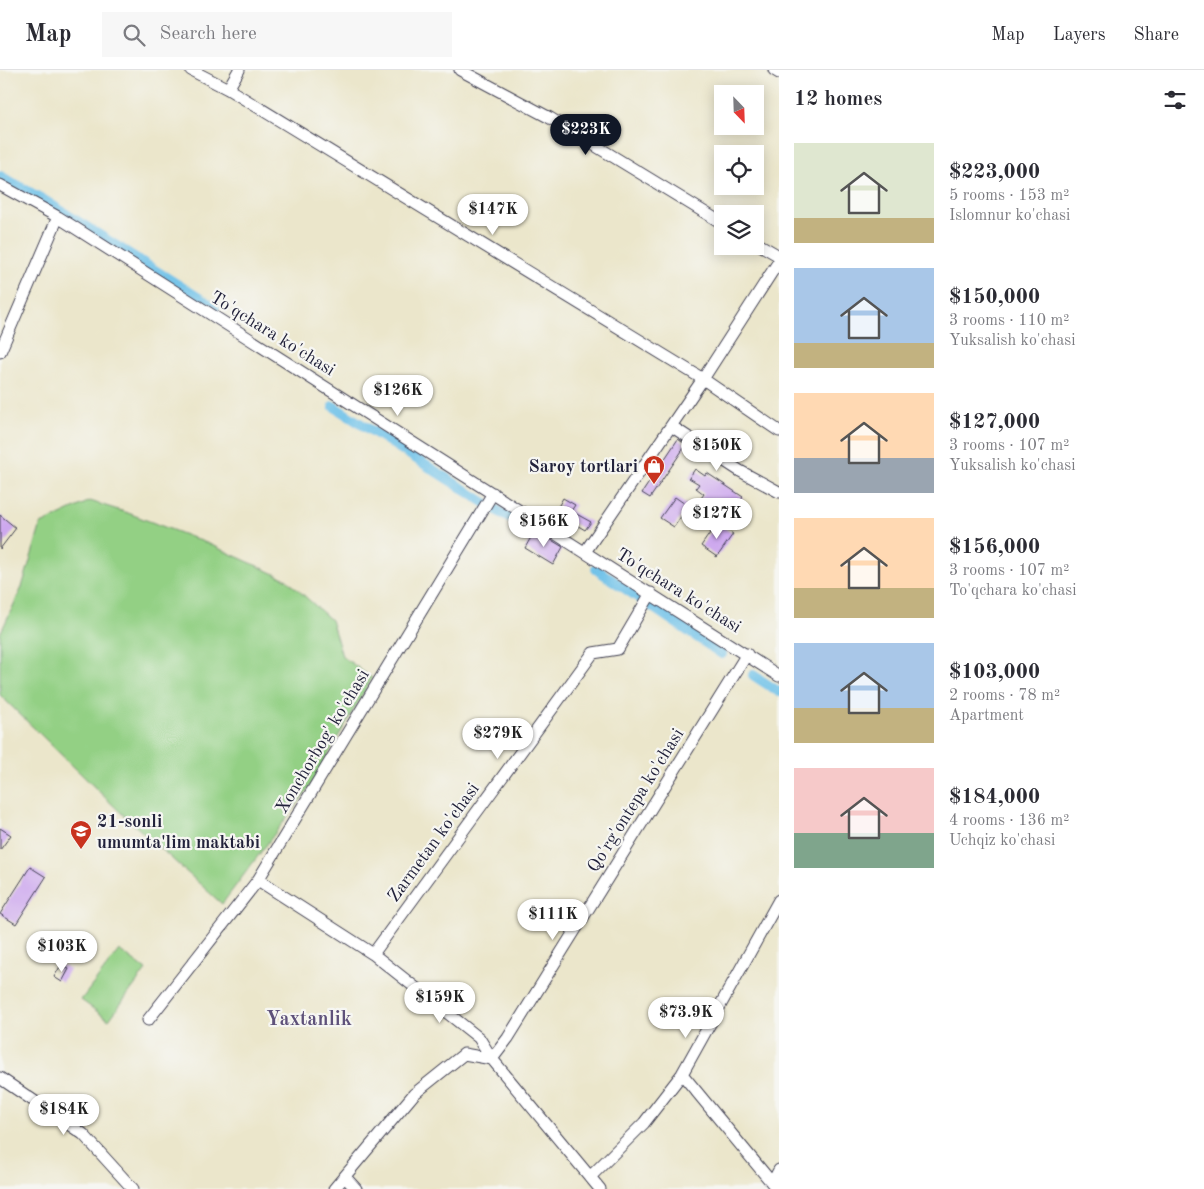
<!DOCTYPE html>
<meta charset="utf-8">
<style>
:root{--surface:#fff;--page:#f7f7f7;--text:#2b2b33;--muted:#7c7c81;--line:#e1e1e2;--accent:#111827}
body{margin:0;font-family:"Old Standard TT",serif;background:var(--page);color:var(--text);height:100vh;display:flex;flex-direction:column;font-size:19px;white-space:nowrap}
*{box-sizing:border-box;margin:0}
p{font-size:16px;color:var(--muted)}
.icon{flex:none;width:28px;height:28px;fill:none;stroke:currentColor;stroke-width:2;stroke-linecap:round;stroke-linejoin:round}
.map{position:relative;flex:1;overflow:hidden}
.panel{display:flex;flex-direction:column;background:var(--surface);width:425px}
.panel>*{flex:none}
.needle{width:32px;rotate:157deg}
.tools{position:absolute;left:714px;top:15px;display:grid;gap:10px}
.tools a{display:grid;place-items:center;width:50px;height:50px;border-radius:0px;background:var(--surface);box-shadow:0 2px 12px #0003;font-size:25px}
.price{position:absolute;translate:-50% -42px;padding:0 11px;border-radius:18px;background:#fff;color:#222;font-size:16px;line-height:32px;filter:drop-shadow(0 1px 2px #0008)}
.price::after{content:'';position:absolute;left:50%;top:30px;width:15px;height:11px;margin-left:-8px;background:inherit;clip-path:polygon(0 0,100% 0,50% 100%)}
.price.selected{background:var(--accent);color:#fff}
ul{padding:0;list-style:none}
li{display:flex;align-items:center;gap:15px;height:125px;padding:0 15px}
li span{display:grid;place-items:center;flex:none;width:140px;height:100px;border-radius:0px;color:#555}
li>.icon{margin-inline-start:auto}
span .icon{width:60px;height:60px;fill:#fffc;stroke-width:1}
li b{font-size:21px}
h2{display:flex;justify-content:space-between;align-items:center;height:60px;padding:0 15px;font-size:21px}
header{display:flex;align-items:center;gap:30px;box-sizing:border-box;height:70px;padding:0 25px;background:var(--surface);border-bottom:1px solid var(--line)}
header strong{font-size:24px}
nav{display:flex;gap:28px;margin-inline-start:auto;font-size:18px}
.search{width:350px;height:45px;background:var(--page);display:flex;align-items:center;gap:12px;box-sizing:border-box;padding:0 18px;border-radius:0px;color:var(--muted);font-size:19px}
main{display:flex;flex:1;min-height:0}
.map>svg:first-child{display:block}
.green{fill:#93d084;stroke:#5a7960}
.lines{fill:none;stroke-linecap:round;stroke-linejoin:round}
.canal{stroke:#6bc0e8;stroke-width:10}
.building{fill:#cda8ee}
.minor-casing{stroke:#403f51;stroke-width:13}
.minor{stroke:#fff;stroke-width:11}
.labels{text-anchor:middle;stroke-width:4.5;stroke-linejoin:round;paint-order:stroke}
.street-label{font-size:18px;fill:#22223b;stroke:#f6f6f2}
.poi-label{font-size:18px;font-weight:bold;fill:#22223b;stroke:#f6f6f2;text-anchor:end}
.quarter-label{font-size:20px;font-weight:bold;fill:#5e517a;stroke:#f6f6f2}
</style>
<header>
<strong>Map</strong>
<div class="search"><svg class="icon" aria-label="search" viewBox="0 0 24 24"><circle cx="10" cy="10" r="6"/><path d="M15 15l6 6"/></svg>Search here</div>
<nav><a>Map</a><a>Layers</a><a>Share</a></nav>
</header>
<main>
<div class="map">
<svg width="779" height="1119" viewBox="0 0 779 1119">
<rect width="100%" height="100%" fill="#f6f6f2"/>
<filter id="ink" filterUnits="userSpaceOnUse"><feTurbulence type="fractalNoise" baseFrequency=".02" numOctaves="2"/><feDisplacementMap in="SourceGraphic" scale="10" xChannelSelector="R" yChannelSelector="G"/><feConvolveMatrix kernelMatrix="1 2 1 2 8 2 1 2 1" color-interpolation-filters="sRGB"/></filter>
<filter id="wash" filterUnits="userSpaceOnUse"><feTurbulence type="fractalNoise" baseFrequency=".0096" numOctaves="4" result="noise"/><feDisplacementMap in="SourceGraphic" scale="20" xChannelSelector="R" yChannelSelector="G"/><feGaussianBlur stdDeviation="1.12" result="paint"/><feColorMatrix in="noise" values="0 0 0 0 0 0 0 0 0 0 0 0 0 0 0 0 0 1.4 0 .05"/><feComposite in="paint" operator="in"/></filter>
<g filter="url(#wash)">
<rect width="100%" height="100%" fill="#ebe6cb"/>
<path class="green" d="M90 431 128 443 209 474 286 509 331 550 342 586 372 608 309 718 222 834 119 741 0 625V564L22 517 41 454Z
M119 880 146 900 109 950 81 930Z"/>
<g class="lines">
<path class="canal" d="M0 106 44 130 215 238
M333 336 509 448
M596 499 722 584
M753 605 779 622"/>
</g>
<g id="blocks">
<path class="building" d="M678 369 686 375 650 428 642 423Z
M695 399 705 406 707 403 743 427 732 443 723 437 710 456 691 442 704 424 696 418 699 414 689 408Z
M675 427 688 436 674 457 660 448Z
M563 428 575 435 571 441 591 452 585 460 555 442Z
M0 445 16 458 0 479Z
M717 453 733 464 717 487 701 476Z
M535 460 563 477 553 495 525 478Z
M0 758 11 765 0 780Z
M30 797 46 807 16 854 0 844Z
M61 895 69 899 62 912 54 907Z"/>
</g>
</g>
<g filter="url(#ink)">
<use href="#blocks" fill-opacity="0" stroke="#403f51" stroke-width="1"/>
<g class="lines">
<g class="minor-casing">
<path id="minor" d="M191 0 228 19 703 309 779 361
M460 0 550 48 722 153
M774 0 779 3
M228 19 239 0
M0 115 58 147 779 606
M755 172 779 186
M0 282 58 147
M671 356 740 401 779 422
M585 482 703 309 779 191
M258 810 373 884 479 968 492 989 600 1119
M373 884 593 583 618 579 651 523
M148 950 258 810 493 423
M682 1004 777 1119
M0 1008 83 1064 133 1119
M345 1107 356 1119
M590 1107 644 1053 682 1004 779 830
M772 1113 779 1100
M334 1119 414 1024 464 984 492 989 508 968 747 584"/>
</g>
<use href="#minor" class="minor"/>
</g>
</g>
<defs>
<g id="shop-pin" transform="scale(1.125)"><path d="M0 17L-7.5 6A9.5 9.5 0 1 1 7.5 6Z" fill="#c8321e" stroke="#f6f6f2"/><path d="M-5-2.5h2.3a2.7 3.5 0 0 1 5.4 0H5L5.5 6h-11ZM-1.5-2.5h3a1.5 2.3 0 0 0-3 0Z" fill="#fff"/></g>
<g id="school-pin" transform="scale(1.125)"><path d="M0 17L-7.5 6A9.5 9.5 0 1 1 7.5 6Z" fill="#c8321e" stroke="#f6f6f2"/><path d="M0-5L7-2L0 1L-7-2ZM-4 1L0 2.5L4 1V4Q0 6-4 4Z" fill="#fff"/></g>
</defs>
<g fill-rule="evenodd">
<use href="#shop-pin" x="654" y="396"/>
<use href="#school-pin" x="81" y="761"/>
</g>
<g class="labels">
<g class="street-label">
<text transform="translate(273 263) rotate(32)" y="6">To'qchara ko'chasi</text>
<text transform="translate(679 520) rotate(32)" y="6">To'qchara ko'chasi</text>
<text transform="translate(322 671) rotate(-59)" y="6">Xonchorbog' ko'chasi</text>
<text transform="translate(635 730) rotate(-58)" y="6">Qo'rg'ontepa ko'chasi</text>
<text transform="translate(433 772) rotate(-54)" y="6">Zarmetan ko'chasi</text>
</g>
<g class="poi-label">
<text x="638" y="402">Saroy tortlari</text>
<text x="97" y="757" text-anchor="start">21-sonli<tspan x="97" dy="21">umumta'lim maktabi</tspan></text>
</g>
<g class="quarter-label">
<text x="309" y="955">Yaxtanlik</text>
</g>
</g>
</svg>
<div class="tools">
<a><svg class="needle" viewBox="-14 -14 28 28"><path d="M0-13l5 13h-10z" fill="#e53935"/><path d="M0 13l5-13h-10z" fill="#7c7c81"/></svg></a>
<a><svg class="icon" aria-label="locate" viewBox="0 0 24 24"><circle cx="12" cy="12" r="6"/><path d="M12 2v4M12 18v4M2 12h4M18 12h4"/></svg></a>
<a><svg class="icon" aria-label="layers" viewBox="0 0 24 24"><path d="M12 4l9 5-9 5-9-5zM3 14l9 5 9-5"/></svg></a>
</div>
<b class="price selected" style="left:586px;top:86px">$223K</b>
<b class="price" style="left:493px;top:166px">$147K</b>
<b class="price" style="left:398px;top:347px">$126K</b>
<b class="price" style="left:717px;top:402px">$150K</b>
<b class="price" style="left:717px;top:470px">$127K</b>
<b class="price" style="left:544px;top:478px">$156K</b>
<b class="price" style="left:498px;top:690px">$279K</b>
<b class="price" style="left:553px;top:871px">$111K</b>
<b class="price" style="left:62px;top:903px">$103K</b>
<b class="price" style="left:440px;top:954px">$159K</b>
<b class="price" style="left:686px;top:969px">$73.9K</b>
<b class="price" style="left:64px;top:1066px">$184K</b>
</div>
<section class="panel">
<h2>12 homes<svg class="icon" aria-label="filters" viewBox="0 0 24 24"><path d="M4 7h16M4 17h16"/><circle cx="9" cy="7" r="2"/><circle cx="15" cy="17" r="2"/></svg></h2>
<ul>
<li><span style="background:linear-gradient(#dfe7d0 75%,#c2b280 0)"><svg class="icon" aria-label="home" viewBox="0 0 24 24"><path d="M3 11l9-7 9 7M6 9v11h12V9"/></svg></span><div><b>$223,000</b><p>5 rooms · 153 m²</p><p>Islomnur ko'chasi</p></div></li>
<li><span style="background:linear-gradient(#a9c7e8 75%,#c2b280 0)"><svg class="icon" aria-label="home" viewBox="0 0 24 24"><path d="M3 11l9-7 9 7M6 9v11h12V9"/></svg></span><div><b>$150,000</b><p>3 rooms · 110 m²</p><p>Yuksalish ko'chasi</p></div></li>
<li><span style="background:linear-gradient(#ffd9b3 65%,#9aa5b1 0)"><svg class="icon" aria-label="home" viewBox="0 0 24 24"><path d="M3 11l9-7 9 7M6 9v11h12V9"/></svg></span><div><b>$127,000</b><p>3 rooms · 107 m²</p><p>Yuksalish ko'chasi</p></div></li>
<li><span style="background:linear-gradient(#ffd9b3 70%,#c2b280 0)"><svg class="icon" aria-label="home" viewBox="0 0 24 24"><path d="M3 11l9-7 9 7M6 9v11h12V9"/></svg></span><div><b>$156,000</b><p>3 rooms · 107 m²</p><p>To'qchara ko'chasi</p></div></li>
<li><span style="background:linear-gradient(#a9c7e8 65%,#c2b280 0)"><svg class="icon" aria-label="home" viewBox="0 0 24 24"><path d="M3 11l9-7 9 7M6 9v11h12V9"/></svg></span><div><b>$103,000</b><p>2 rooms · 78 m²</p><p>Apartment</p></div></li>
<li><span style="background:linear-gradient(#f6c9c9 65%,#7fa58c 0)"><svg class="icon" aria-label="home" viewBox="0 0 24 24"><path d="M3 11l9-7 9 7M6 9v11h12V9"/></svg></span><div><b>$184,000</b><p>4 rooms · 136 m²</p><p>Uchqiz ko'chasi</p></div></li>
</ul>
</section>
</main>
